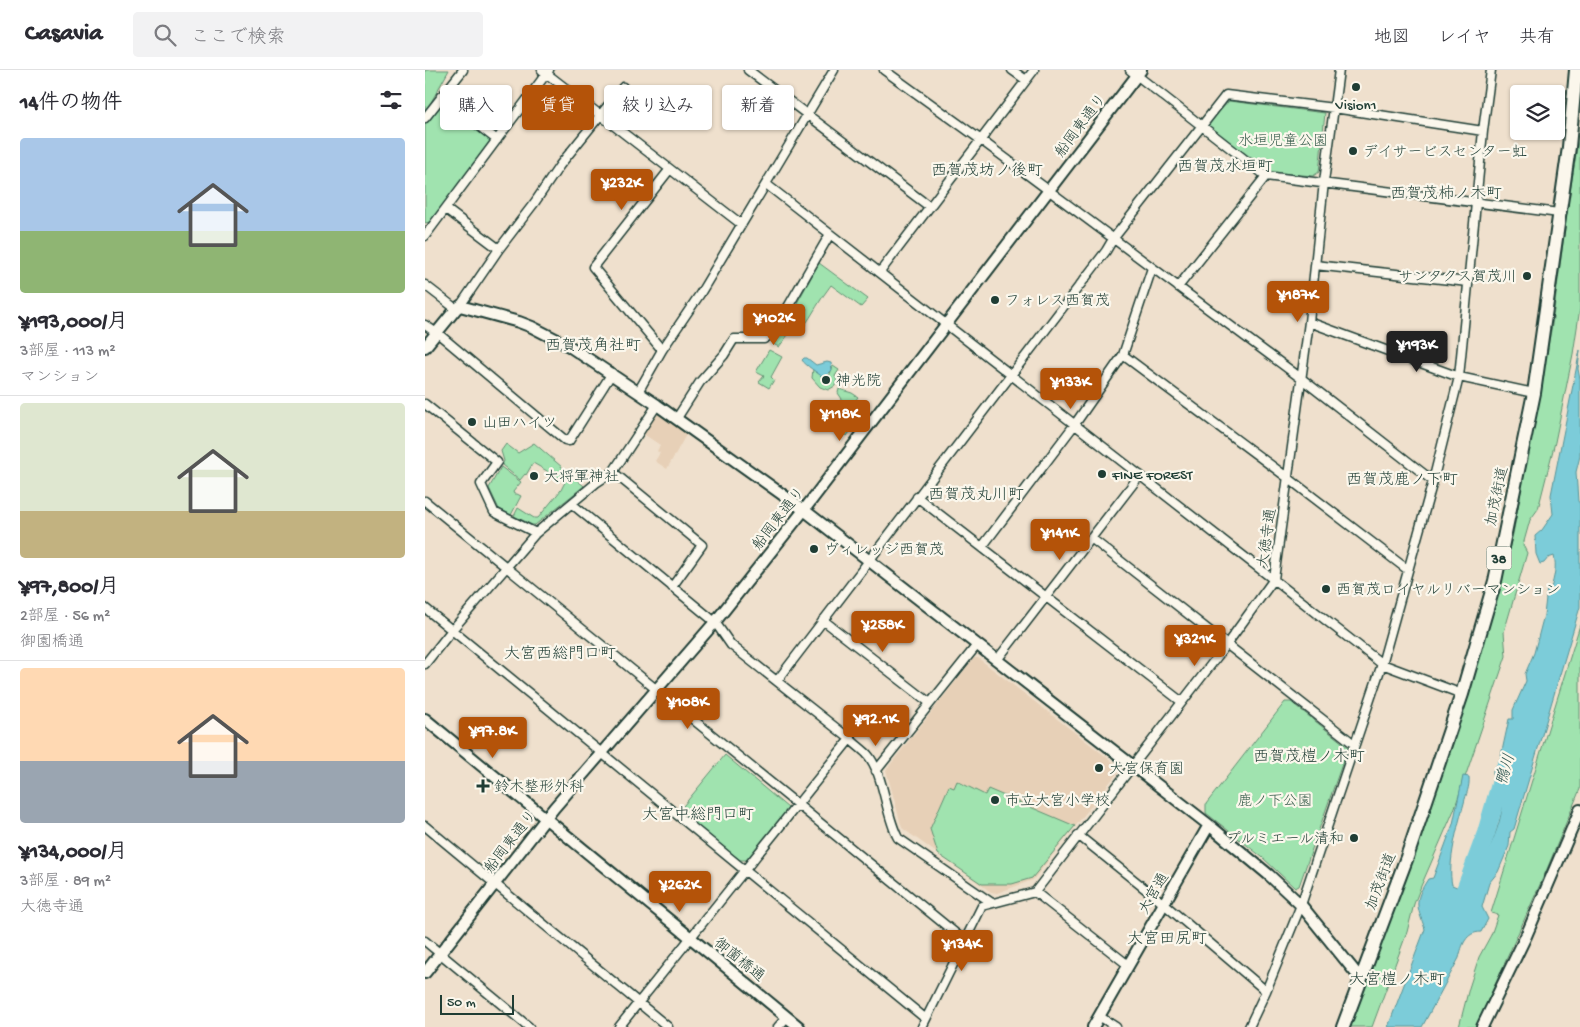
<!DOCTYPE html>
<html lang="ja">
<meta charset="utf-8">
<style>
:root{--surface:#fff;--page:#f2f2f3;--text:#2b2b33;--muted:#7c7c81;--line:#e1e1e2;--accent:#b45309}
body{margin:0;font-family:"Gochi Hand","Klee One",sans-serif;background:var(--page);color:var(--text);height:100vh;display:flex;flex-direction:column;font-size:19px;white-space:nowrap}
*{box-sizing:border-box;margin:0}
p{font-size:16px;color:var(--muted)}
.icon{flex:none;width:28px;height:28px;fill:none;stroke:currentColor;stroke-width:2;stroke-linecap:round;stroke-linejoin:round}
.map{position:relative;flex:1;overflow:hidden}
.sheet{display:flex;flex-direction:column;background:var(--surface);width:425px}
.sheet>*{flex:none}
.top-card{position:absolute;left:15px;top:15px;width:475px;height:45px;display:flex;gap:10px}
.tools{position:absolute;left:1085px;top:15px;display:grid;gap:10px}
.tools a{display:grid;place-items:center;width:55px;height:55px;border-radius:5px;background:var(--surface);box-shadow:0 1px 4px #0004;font-size:25px}
.scale{position:absolute;left:15px;bottom:12px;width:74px;box-sizing:border-box;padding-left:5px;border:2px solid #1f3d34;border-top:0;font-size:14px;line-height:18px;white-space:nowrap;color:#1f3d34;-webkit-text-stroke:4px #fbf7ec;paint-order:stroke}
.price{position:absolute;translate:-50% -42px;padding:0 11px;border-radius:5px;background:var(--accent);color:#fff;font-size:16px;line-height:32px;filter:drop-shadow(0 1px 2px #0008)}
.price::after{content:'';position:absolute;left:50%;top:30px;width:15px;height:11px;margin-left:-8px;background:inherit;clip-path:polygon(0 0,100% 0,50% 100%)}
.price.current{background:#222;color:#fff}
ul{padding:0;list-style:none}
li{display:grid;align-content:center;gap:10px;height:265px;padding:0 20px}
li+li{border-top:1px solid var(--line)}
li span{display:grid;place-items:center;height:155px;border-radius:5px;color:#555}
li>.icon{margin-inline-start:auto}
span .icon{width:90px;height:90px;fill:#fffc;stroke-width:1}
li b{font-size:21px}
h2{display:flex;justify-content:space-between;align-items:center;height:60px;padding:0 20px;font-size:21px}
.pill{padding:0 18px;border-radius:5px;background:var(--surface);box-shadow:0 1px 4px #0004;font-size:18px;line-height:45px}
.pill.current{background:var(--accent);color:#fff}
header{display:flex;align-items:center;gap:30px;box-sizing:border-box;height:70px;padding:0 25px;background:var(--surface);border-bottom:1px solid var(--line)}
header strong{font-size:24px}
nav{display:flex;gap:28px;margin-inline-start:auto;font-size:18px}
.search{width:350px;height:45px;background:var(--page);display:flex;align-items:center;gap:12px;box-sizing:border-box;padding:0 18px;border-radius:5px;color:var(--muted);font-size:19px}
main{display:flex;flex:1;min-height:0}
.map>svg:first-child{display:block}
.built{fill:#e7d0b7}
.green{fill:#a0e3af;stroke:#609072}
.water{fill:#7cccd9;stroke:#579397}
.lines{fill:none;stroke-linecap:round;stroke-linejoin:round}
.river{stroke:#7cccd9;stroke-width:18}
.minor-casing{stroke:#1f3d34;stroke-width:11}
.tertiary-casing{stroke:#1f3d34;stroke-width:14}
.primary-casing{stroke:#1f3d34;stroke-width:16}
.minor{stroke:#fbf7ec;stroke-width:8}
.tertiary{stroke:#fbf7ec;stroke-width:10}
.primary{stroke:#fbf7ec;stroke-width:12}
.poi-dot{fill:#1f3d34;stroke:#fbf7ec;stroke-width:2}
.labels{text-anchor:middle;stroke-width:4.5;stroke-linejoin:round;paint-order:stroke}
.shield{fill:#fbf7ec;stroke:#61756b;stroke-width:1}
.shield-label{font-size:14px;font-weight:bold;fill:#1f3d34}
.poi-label{font-size:15px;fill:#1f3d34;stroke:#fbf7ec;text-anchor:start}
.street-label{font-size:15px;fill:#1f3d34;stroke:#fbf7ec}
.park-label{font-size:15px;fill:#395e4d;stroke:#fbf7ec}
.neighbourhood-label{font-size:16px;fill:#1f3d34;stroke:#fbf7ec}
.water-label{font-size:16px;font-style:italic;fill:#325a55;stroke:#fbf7ec}
</style>
<header>
<strong>Casavia</strong>
<div class="search"><svg class="icon" aria-label="search" viewBox="0 0 24 24"><circle cx="10" cy="10" r="6"/><path d="M15 15l6 6"/></svg>ここで検索</div>
<nav><a>地図</a><a>レイヤ</a><a>共有</a></nav>
</header>
<main>
<section class="sheet">
<h2>14件の物件<svg class="icon" aria-label="filters" viewBox="0 0 24 24"><path d="M4 7h16M4 17h16"/><circle cx="9" cy="7" r="2"/><circle cx="15" cy="17" r="2"/></svg></h2>
<ul>
<li><span style="background:linear-gradient(#a9c7e8 60%,#8fb573 0)"><svg class="icon" aria-label="home" viewBox="0 0 24 24"><path d="M3 11l9-7 9 7M6 9v11h12V9"/></svg></span><div><b>¥193,000/月</b><p>3部屋 · 113 m²</p><p>マンション</p></div></li>
<li><span style="background:linear-gradient(#dfe7d0 70%,#c2b280 0)"><svg class="icon" aria-label="home" viewBox="0 0 24 24"><path d="M3 11l9-7 9 7M6 9v11h12V9"/></svg></span><div><b>¥97,800/月</b><p>2部屋 · 56 m²</p><p>御園橋通</p></div></li>
<li><span style="background:linear-gradient(#ffd9b3 60%,#9aa5b1 0)"><svg class="icon" aria-label="home" viewBox="0 0 24 24"><path d="M3 11l9-7 9 7M6 9v11h12V9"/></svg></span><div><b>¥134,000/月</b><p>3部屋 · 89 m²</p><p>大徳寺通</p></div></li>
</ul>
</section>
<div class="map">
<svg width="1155" height="957" viewBox="0 0 1155 957">
<rect width="100%" height="100%" fill="#efe0cd"/>
<filter id="ink" filterUnits="userSpaceOnUse"><feTurbulence type="fractalNoise" baseFrequency=".02" numOctaves="2"/><feDisplacementMap in="SourceGraphic" scale="10" xChannelSelector="R" yChannelSelector="G"/><feConvolveMatrix kernelMatrix="1 2 1 2 8 2 1 2 1" color-interpolation-filters="sRGB"/></filter>
<g filter="url(#ink)">
<path class="built" d="M234 343 262 363 242 399 230 391 235 383 232 381 235 375 217 363 229 345Z
M549 588H553L692 695 693 702 608 810 572 823 566 822 477 758 461 700Z"/>
<path class="green" d="M0 0H24L0 43Z
M804 31 900 43 894 102 888 106 844 102 782 55Z
M19 32 64 66 65 71 5 152 0 153V54L15 35Z
M1155 59V238L1148 284 1130 372 1113 439 1105 450 1098 475 1102 483 1079 562 1081 586 1029 740 996 816 989 834 982 862 947 957H923L1042 628 1088 464 1127 255 1144 128Z
M394 193 443 229 436 237 406 215C395 229 388 244 378 258L372 254 377 246 354 277 348 274 371 234 380 240 382 239 372 233Z
M344 280 357 287 346 307 349 310 344 318 334 312 339 306 331 302Z
M408 296 414 300 410 306 412 310 410 316 403 320 395 317 387 308 388 299 400 309 405 304Z
M414 319 427 323 433 327 430 331 441 339 422 366 405 355 417 329 413 323Z
M109 373 159 416 110 455H107L89 446 93 438 109 448H113L136 420 140 412 133 407H126L122 401 108 393 101 405 100 404 95 410 77 395 79 391 76 381 81 374 93 383Z
M76 397 96 412 88 422 89 424H92L96 426 86 445 74 439 64 418Z
M1155 555V719L1122 799 1051 957H1034L1044 918 1054 887 1066 865 1073 845 1066 843Z
M860 632H866L923 677 874 816 870 818 837 787 781 743V734Z
M300 685 363 738 321 790H315L254 741Z
M532 711 560 725 563 719 650 756 607 808 587 814H557L513 784 505 759 524 716 529 718Z"/>
<path class="water" d="M1155 280 1153 299 1155 309V386L1151 402 1153 431 1155 434V537L1089 759 1085 762 1084 776 1073 802 1064 813 1057 837 1063 849 1056 862C1041 862 1037 875 1034 888L997 957H963L1000 859C992 836 988 832 1003 809L1008 808 1028 754 1038 706 1044 707C1045 717 1041 724 1039 733 1033 755 1022 794 1027 815L1034 818C1038 814 1044 810 1048 805 1061 789 1083 743 1076 722 1074 719 1071 716 1068 714V700L1074 695 1084 649H1088V640L1101 611 1100 604 1109 583 1119 545 1122 519 1126 518C1129 508 1132 496 1129 486L1123 488 1119 493 1115 494 1111 484 1110 466 1117 460 1128 444 1126 425Z
M379 288H382L391 295 402 292 406 293 407 300 399 308C393 303 380 295 377 290Z"/>
<g class="lines">
<path class="river" d="M1036 831 1061 763 1080 697"/>
<g class="minor-casing">
<path id="minor" d="M117 0 316 154
M323 0 505 137
M459 0 556 70 877 309 1008 411
M587 0 601 10
M705 0 841 106 1134 143
M16 26 72 70
M0 48 38 0
M341 114 957 594 1037 624
M21 139 74 179
M0 166 124 0
M890 195 1043 212
M455 202 609 0
M0 215 31 239
M753 217 841 106
M35 236 74 179 110 132 135 95 198 17
M884 252 1034 307 1109 323
M0 255 16 266 140 370 144 371 187 303
M237 280 168 197 245 99
M698 285 863 408 983 500
M213 322 237 280 275 224 409 0
M0 334 72 392 56 414 69 442 111 463
M252 348 275 312 299 285 309 269H339L348 263 405 164
M188 402 277 475 247 517
M492 427 757 632
M0 431 540 871
M147 434 290 552 306 575 425 669C430 674 437 679 442 684 459 703 460 744 473 768L567 833
M666 468 929 674
M557 477 650 354 698 285 727 198
M0 538 501 949
M398 550 505 633
M572 590 715 405
M0 594 27 560 111 463 171 413 188 402 232 335
M352 611 681 181 688 169 801 25 909 38 1058 61
M451 701 552 575
M0 756 243 957
M653 765 739 834 841 921
M610 822 703 895
M0 871 104 957
M674 946 691 957
M194 957 425 669
M353 957 362 947
M497 957 557 836 610 822 802 574 849 509 884 252 899 112 914 0
M824 957 841 921 876 835 957 594 1008 411 1034 307 1058 61 1066 0"/>
</g>
<g class="tertiary-casing">
<path id="tertiary" d="M0 277 31 239 35 236 94 252 107 257 144 276 232 335 379 440 784 755 844 805 876 835 935 908
M0 649 374 957
M0 903 129 738 290 552 379 440 716 0
M668 957 784 755
M1057 957 1101 866 1155 740"/>
</g>
<g class="primary-casing">
<path id="primary" d="M918 957 982 787 1037 624 1070 511 1109 323 1144 77 1151 0"/>
</g>
<use href="#minor" class="minor"/>
<use href="#tertiary" class="tertiary"/>
<use href="#primary" class="primary"/>
</g>
</g>
<g class="poi-dot">
<circle cx="931" cy="17" r="5"/>
<circle cx="928" cy="81" r="5"/>
<circle cx="1102" cy="206" r="5"/>
<circle cx="570" cy="230" r="5"/>
<circle cx="401" cy="310" r="5"/>
<circle cx="47" cy="352" r="5"/>
<circle cx="677" cy="404" r="5"/>
<circle cx="109" cy="406" r="5"/>
<circle cx="389" cy="479" r="5"/>
<circle cx="901" cy="519" r="5"/>
<circle cx="674" cy="698" r="5"/>
<path d="M55.5 708.5h5v5h5v5h-5v5h-5v-5h-5v-5h5z"/>
<circle cx="570" cy="730" r="5"/>
<circle cx="929" cy="768" r="5"/>
</g>
<g class="labels">
<rect class="shield" x="1061.5" y="476.5" width="25" height="23" rx="4"/>
<g class="shield-label">
<text x="1074" y="493">38</text>
</g>
<g class="poi-label">
<text x="931" y="39" text-anchor="middle">Vision1</text>
<text x="938" y="86">デイサービスセンター虹</text>
<text x="1092" y="211" text-anchor="end">サンタクス賀茂川</text>
<text x="580" y="235">フォレス西賀茂</text>
<text x="411" y="315">神光院</text>
<text x="57" y="357">山田ハイツ</text>
<text x="687" y="409">FINE FOREST</text>
<text x="119" y="411">大将軍神社</text>
<text x="399" y="484">ヴィレッジ西賀茂</text>
<text x="911" y="524">西賀茂ロイヤルリバーマンション</text>
<text x="684" y="703">大宮保育園</text>
<text x="69" y="721">鈴木整形外科</text>
<text x="580" y="735">市立大宮小学校</text>
<text x="919" y="773" text-anchor="end">プルミエール清和</text>
</g>
<g class="street-label">
<text transform="translate(655 55) rotate(-53)" y="5">船岡東通り</text>
<text transform="translate(1071 426) rotate(-78)" y="5">加茂街道</text>
<text transform="translate(353 448) rotate(-52)" y="5">船岡東通り</text>
<text transform="translate(841 468) rotate(-82)" y="5">大徳寺通</text>
<text transform="translate(85 771) rotate(-52)" y="5">船岡東通り</text>
<text transform="translate(955 811) rotate(-69)" y="5">加茂街道</text>
<text transform="translate(728 823) rotate(-60)" y="5">大宮通</text>
<text transform="translate(315 889) rotate(39)" y="5">御薗橋通</text>
</g>
<g class="park-label">
<text x="858" y="75">水垣児童公園</text>
<text x="850" y="735">鹿ノ下公園</text>
</g>
<g class="neighbourhood-label">
<text x="800" y="101">西賀茂水垣町</text>
<text x="562" y="105">西賀茂坊ノ後町</text>
<text x="1021" y="128">西賀茂柿ノ木町</text>
<text x="168" y="280">西賀茂角社町</text>
<text x="977" y="414">西賀茂鹿ノ下町</text>
<text x="551" y="429">西賀茂丸川町</text>
<text x="135" y="588">大宮西総門口町</text>
<text x="884" y="691">西賀茂榿ノ木町</text>
<text x="273" y="749">大宮中総門口町</text>
<text x="742" y="873">大宮田尻町</text>
<text x="972" y="914">大宮榿ノ木町</text>
</g>
<g class="water-label">
<text transform="translate(1079 699) rotate(-74)" y="6">鴨川</text>
</g>
</g>
</svg>
<div class="tools">
<a><svg class="icon" aria-label="layers" viewBox="0 0 24 24"><path d="M12 4l9 5-9 5-9-5zM3 14l9 5 9-5"/></svg></a>
</div>
<div class="scale">50 m</div>
<b class="price" style="left:197px;top:141px">¥232K</b>
<b class="price" style="left:873px;top:253px">¥187K</b>
<b class="price" style="left:349px;top:276px">¥102K</b>
<b class="price current" style="left:992px;top:303px">¥193K</b>
<b class="price" style="left:646px;top:340px">¥133K</b>
<b class="price" style="left:415px;top:372px">¥118K</b>
<b class="price" style="left:635px;top:491px">¥141K</b>
<b class="price" style="left:458px;top:583px">¥258K</b>
<b class="price" style="left:770px;top:597px">¥321K</b>
<b class="price" style="left:263px;top:660px">¥108K</b>
<b class="price" style="left:451px;top:677px">¥92.1K</b>
<b class="price" style="left:68px;top:689px">¥97.8K</b>
<b class="price" style="left:255px;top:843px">¥262K</b>
<b class="price" style="left:537px;top:902px">¥134K</b>
<div class="top-card">
<a class="pill">購入</a>
<a class="pill current">賃貸</a>
<a class="pill">絞り込み</a>
<a class="pill">新着</a>
</div>
</div>
</main>
